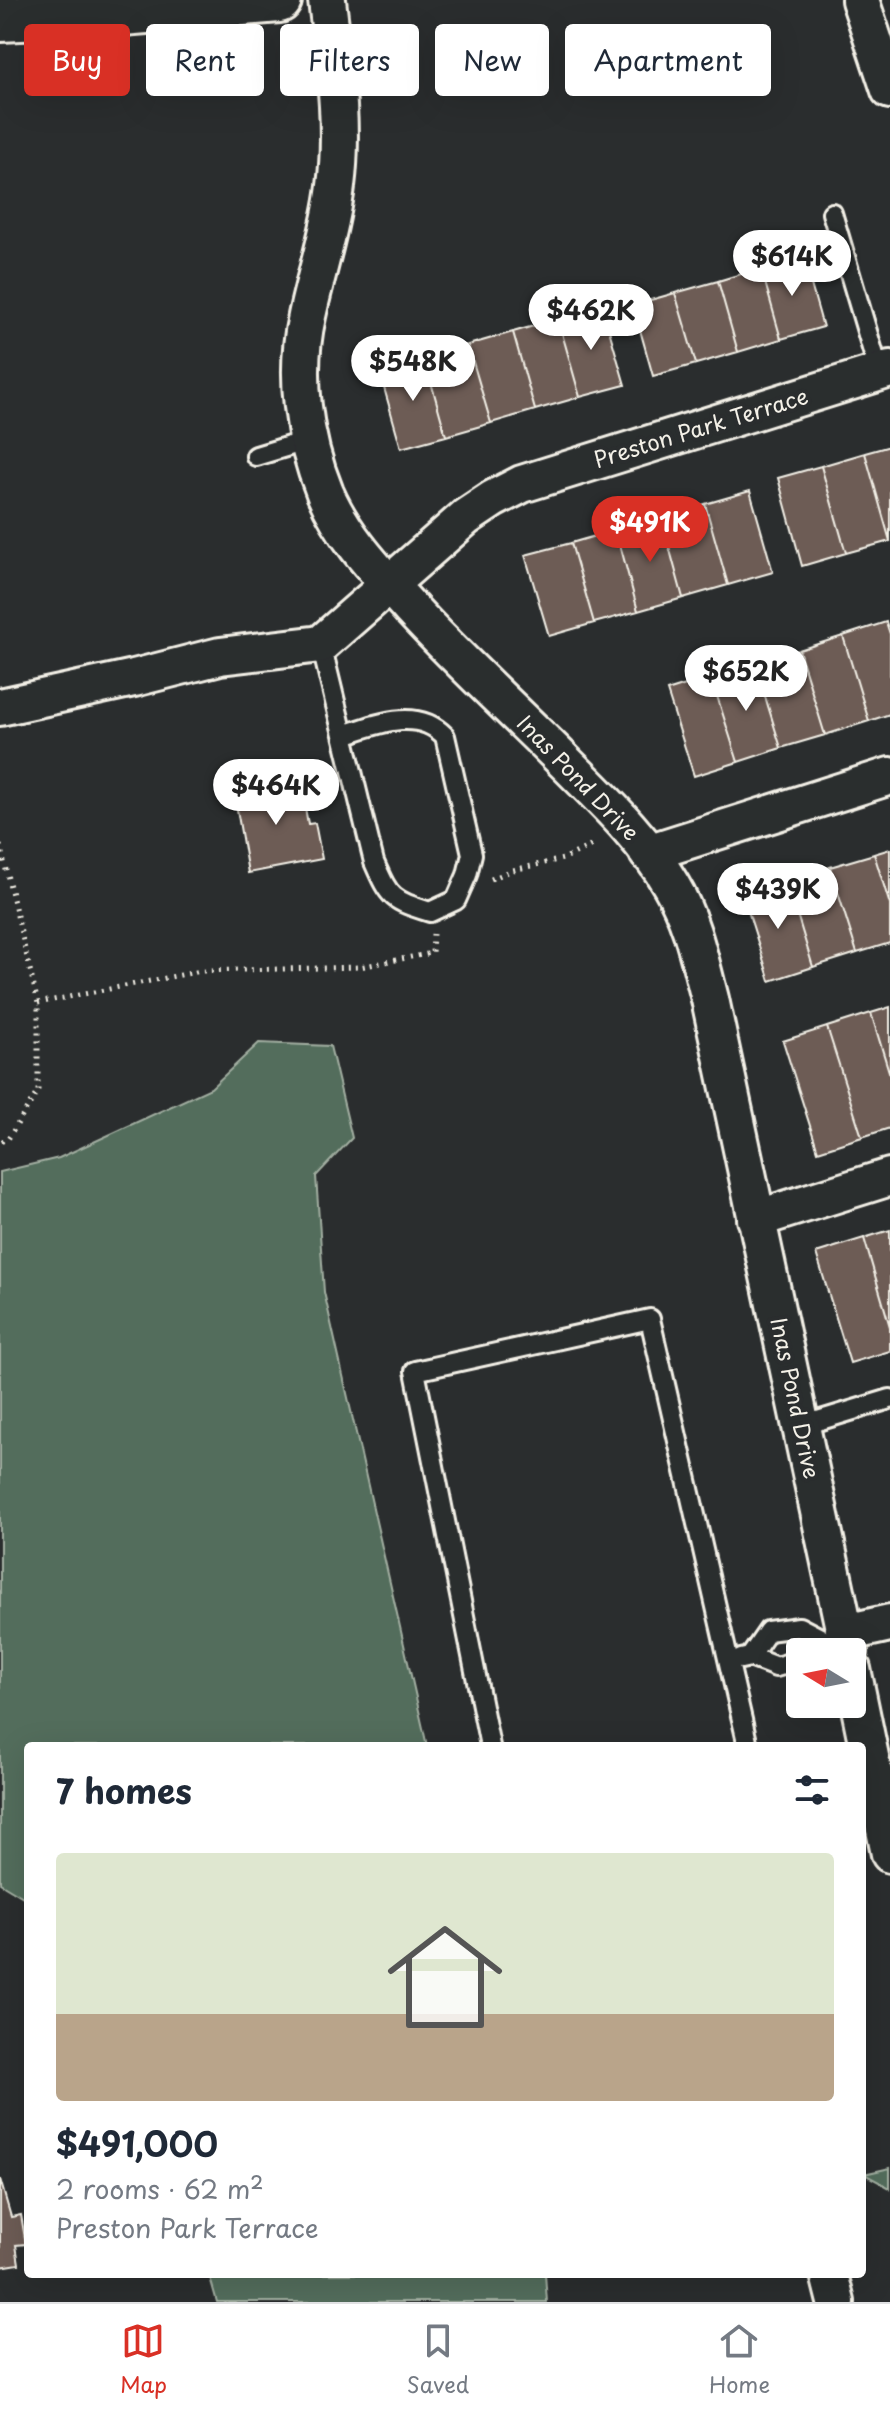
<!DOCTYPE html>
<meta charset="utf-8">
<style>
:root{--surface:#fff;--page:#f6f6f7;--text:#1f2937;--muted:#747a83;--line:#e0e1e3;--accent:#d93025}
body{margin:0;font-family:"Playpen Sans",sans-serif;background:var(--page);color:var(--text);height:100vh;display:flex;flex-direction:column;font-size:30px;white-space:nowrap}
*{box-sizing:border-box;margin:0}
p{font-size:26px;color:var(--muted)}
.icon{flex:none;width:44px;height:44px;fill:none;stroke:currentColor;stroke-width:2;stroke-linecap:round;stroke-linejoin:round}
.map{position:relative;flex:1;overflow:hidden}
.drawer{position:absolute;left:24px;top:1742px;width:842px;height:536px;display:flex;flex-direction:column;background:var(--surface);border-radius:8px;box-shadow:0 8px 32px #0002}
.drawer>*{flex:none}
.guide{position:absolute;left:24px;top:24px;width:842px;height:72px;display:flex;gap:16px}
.needle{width:52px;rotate:280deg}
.controls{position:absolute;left:786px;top:1638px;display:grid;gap:16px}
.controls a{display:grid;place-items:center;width:80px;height:80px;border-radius:8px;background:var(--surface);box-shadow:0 8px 32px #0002;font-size:40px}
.price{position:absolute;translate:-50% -68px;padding:0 18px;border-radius:28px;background:#fff;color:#222;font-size:26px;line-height:52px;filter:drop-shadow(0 2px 4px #0008)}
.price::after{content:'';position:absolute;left:50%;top:48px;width:24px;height:18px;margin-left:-12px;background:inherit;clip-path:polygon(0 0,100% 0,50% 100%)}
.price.on{background:var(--accent);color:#fff}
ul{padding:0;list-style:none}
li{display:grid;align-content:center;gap:16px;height:424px;padding:0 32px}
li span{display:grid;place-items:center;height:248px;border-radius:8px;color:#555}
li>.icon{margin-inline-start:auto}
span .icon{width:144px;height:144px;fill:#fffc;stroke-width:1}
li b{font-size:34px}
h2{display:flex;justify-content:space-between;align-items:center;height:96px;padding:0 32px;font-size:34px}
.tag{padding:0 28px;border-radius:8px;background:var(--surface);box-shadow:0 8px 32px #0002;font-size:28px;line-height:72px}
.tag.on{background:var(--accent);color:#fff}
.menu{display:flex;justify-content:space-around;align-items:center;height:112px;border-top:2px solid var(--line);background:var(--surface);font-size:22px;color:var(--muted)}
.menu a{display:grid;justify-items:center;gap:4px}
.menu .on{color:var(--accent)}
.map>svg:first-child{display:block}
.green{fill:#526d5c;stroke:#a3afa2;stroke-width:2}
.building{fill:#6d5c55;stroke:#f4f1e8;stroke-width:2}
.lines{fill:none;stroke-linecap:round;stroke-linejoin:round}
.lane-casing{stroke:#f4f1e8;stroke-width:24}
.street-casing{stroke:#f4f1e8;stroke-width:42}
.secondary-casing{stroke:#f4f1e8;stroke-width:50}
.path{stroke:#f4f1e8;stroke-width:5;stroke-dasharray:2 6;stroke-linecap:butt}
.lane{stroke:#2a2d2e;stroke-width:18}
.street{stroke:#2a2d2e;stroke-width:36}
.secondary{stroke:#2a2d2e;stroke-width:44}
.labels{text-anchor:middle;stroke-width:8;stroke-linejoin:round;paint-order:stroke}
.street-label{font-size:22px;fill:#f4f1e8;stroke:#2a2d2e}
</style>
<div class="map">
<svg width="890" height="2302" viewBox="0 0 890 2302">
<rect width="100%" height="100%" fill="#2a2d2e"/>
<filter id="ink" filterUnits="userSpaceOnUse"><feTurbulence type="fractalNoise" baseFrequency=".0125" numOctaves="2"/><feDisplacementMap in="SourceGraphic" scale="16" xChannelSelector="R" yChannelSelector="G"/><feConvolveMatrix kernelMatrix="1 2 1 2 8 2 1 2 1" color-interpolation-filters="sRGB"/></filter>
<g filter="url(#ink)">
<path class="green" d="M259 1043 330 1046 352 1138 316 1176 324 1292 427 1746H28V1900L0 1883V1172L59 1158 211 1088Z
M890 2168V2188L864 2174Z
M209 2274H545L547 2302H217Z"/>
<path class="building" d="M803 256 823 327 781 339 761 268Z
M761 268 781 339 738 352 718 281Z
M718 281 738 352 696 364 675 293Z
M675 293 696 364 653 376 633 305Z
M602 306 625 385 580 397 558 319Z
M558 319 580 397 535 410 513 332Z
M513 332 535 410 491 423 468 345Z
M468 345 491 423 446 436 424 357Z
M424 357 446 436 401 448 379 370Z
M890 446V541L865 453Z
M865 453 890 541 846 553 821 466Z
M821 466 846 553 802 566 778 478Z
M750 491 773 572 728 585 705 504Z
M705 504 728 585 683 598 661 517Z
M661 517 683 598 638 611 616 530Z
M616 530 638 611 594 623 571 543Z
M571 543 594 623 549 636 525 555Z
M886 622 890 634V714L869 721 843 636Z
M843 636 869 721 825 735 799 650Z
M799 650 825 735 781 748 755 664Z
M755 664 781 748 738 762 711 677Z
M711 677 738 762 694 776 667 691Z
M300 781 308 824 315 823 322 859 248 873 234 792Z
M890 849V905L874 854Z
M874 854 890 905V943L857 953 830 867Z
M830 867 857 953 813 967 787 881Z
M787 881 813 967 770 981 743 895Z
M890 1007V1075L871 1013Z
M871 1013 890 1075V1128L862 1137 827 1027Z
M827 1027 862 1137 818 1151 783 1041Z
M890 1230V1327L864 1238Z
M864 1238 890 1327V1351L850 1363 816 1253Z
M0 2179 11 2217 21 2215 26 2244 16 2245 19 2264 0 2267Z"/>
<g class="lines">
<g class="lane-casing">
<path id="lane" d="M832 213 879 372
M256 456 309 440
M321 644 374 862C390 899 392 900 430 912L456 900 467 875 472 854 445 736C417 707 377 724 344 735
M801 1426 890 1399
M750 1657 768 1631 799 1627 822 1639
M741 1659 750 1657 776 1667 800 1660
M490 1746 415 1371 650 1319 748 1746"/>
</g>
<g class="street-casing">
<path id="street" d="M327 0C334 62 344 124 336 186 331 230 316 273 307 316 294 373 303 439 325 493 345 539 378 572 411 609 460 662 514 711 565 762 603 800 644 838 671 885 692 920 700 961 710 999L849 1652
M860 0 890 90
M0 707 134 678 220 656 321 644 466 517 493 499 522 484 890 369
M648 853 890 776
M756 1219 890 1177
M845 1633 890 1623
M852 1669 890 1854
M829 2274 836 2302"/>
</g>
<g class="secondary-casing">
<path id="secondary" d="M0 19 122 13 279 0"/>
</g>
<path class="path" d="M0 845 38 1003V1091L8 1139 0 1142
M491 879 513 870 563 859 592 845
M38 1003 201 971 360 967 432 953 433 934"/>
<use href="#lane" class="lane"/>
<use href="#street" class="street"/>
<use href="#secondary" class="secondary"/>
</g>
</g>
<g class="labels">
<g class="street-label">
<text transform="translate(701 428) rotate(-17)" y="8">Preston Park Terrace</text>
<text transform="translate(578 778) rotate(46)" y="8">Inas Pond Drive</text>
<text transform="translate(795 1398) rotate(78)" y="8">Inas Pond Drive</text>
</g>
</g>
</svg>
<div class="controls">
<a><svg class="needle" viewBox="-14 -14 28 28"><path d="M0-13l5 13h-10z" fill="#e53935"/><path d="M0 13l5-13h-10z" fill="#747a83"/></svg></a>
</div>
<b class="price" style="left:792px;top:298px">$614K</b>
<b class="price" style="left:591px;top:352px">$462K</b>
<b class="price" style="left:413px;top:403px">$548K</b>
<b class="price on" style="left:650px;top:564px">$491K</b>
<b class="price" style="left:746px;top:713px">$652K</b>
<b class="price" style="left:276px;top:827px">$464K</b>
<b class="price" style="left:778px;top:931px">$439K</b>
<div class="guide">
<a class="tag on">Buy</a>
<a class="tag">Rent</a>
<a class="tag">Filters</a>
<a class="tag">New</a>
<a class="tag">Apartment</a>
</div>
<section class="drawer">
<h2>7 homes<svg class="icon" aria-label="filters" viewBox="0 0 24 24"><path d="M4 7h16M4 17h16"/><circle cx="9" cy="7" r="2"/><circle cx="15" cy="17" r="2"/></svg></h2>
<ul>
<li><span style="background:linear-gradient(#dfe7d0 65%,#b9a48a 0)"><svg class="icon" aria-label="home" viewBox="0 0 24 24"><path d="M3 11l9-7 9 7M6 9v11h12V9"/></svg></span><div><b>$491,000</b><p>2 rooms · 62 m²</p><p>Preston Park Terrace</p></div></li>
</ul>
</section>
</div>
<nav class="menu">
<a class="on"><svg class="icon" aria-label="map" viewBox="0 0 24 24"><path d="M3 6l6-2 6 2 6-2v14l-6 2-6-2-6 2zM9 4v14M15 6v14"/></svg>Map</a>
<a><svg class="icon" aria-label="saved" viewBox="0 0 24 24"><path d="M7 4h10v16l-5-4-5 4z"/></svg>Saved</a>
<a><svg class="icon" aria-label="home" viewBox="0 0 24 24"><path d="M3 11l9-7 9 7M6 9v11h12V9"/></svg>Home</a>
</nav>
